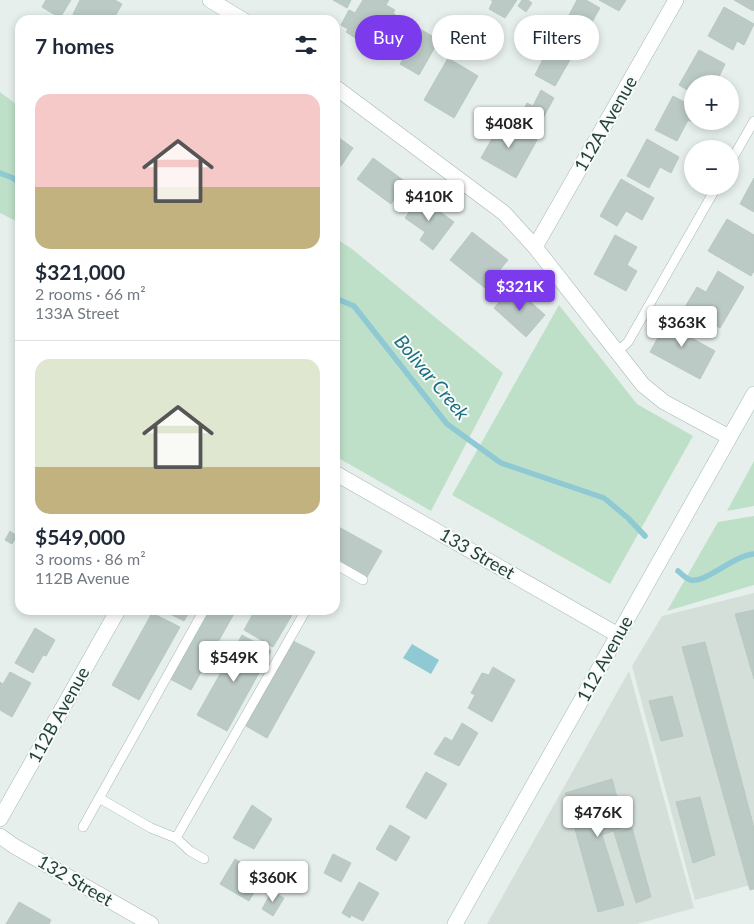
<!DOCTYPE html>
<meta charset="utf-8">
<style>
:root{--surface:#fff;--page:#f6f6f7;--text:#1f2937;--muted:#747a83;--line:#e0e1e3;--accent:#7c3aed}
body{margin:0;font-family:Lato,sans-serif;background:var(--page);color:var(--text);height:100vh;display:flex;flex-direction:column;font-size:19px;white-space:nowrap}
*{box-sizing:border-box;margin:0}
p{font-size:16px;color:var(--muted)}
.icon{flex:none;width:28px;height:28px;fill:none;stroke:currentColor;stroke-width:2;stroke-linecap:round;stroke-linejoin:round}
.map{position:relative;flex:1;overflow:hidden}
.panel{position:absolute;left:15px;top:15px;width:325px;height:600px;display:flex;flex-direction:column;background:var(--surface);border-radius:15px;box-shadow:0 2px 8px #0003}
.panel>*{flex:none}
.hud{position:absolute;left:355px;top:15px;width:324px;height:45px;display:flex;gap:10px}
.tools{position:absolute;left:684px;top:75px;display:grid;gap:10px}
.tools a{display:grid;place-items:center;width:55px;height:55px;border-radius:50%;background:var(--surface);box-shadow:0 2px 8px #0003;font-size:25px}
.price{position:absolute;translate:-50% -42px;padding:0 11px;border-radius:5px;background:#fff;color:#222;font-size:16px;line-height:32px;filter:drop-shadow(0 1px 2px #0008)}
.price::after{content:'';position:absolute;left:50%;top:30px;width:15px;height:11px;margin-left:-8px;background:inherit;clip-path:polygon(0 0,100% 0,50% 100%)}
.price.active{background:var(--accent);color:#fff}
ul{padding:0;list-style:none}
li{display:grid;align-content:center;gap:10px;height:265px;padding:0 20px}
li+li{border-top:1px solid var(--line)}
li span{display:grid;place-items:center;height:155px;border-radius:15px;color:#555}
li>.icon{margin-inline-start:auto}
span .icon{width:90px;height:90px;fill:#fffc;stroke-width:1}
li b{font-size:21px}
h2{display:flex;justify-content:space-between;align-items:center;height:60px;padding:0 20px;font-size:21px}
.chip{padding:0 18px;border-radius:22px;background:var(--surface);box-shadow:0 2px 8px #0003;font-size:18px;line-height:45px}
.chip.active{background:var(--accent);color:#fff}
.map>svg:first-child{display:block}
.built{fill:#d4dfda}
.green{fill:#bfe0c8}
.water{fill:#8ec9d4}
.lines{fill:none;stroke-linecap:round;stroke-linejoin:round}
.stream{stroke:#8ec9d4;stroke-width:5.5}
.building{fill:#bbcac4;stroke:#b8c9c2}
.service-casing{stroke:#a8b8b2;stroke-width:10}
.minor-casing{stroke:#a8b8b2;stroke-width:16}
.tertiary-casing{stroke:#a8b8b2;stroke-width:16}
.secondary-casing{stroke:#a4bbb3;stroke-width:16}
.service{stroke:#fff;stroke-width:9}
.minor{stroke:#fff;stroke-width:15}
.tertiary{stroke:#fff;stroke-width:15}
.secondary{stroke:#fff;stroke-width:15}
.labels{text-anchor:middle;stroke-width:4;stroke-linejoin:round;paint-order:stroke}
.street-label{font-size:18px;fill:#24423a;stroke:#f7fbf9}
.water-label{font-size:19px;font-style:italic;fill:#1c6f80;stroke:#f7fbf9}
</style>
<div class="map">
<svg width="754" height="924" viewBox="0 0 754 924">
<rect width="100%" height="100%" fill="#e6efeb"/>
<path class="built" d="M754 593V884L695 900 632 666 662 616Z
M629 671 694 908 637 924H487Z"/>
<path class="green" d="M0 92 20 107V223L0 213Z
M335 238 352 249 503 373 431 511 335 456Z
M559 305 637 404 693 436 610 584 452 495Z
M754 461V506L727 511Z
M754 516V585L667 611 718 522Z"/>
<path class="water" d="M412 644 439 660 431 674 403 658Z"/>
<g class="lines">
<path class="stream" d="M0 173 13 178 20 184
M335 298 354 306 447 424 501 463 604 498 628 518 645 536
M678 571C682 574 686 579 691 580 706 583 734 555 754 554"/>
</g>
<path class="building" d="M46 0H71L60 18 42 7Z
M80 0H115L122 4 113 20H84L73 14Z
M333 0H351L347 8Z
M363 0H389L386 5 395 10 393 13 397 16 386 35 384 33 377 46 367 40 368 38 366 36 362 42 346 32 348 29 341 25 349 10 355 13Z
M491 0H517L505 18 489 9 493 1Z
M522 0H528L532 3 526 12 518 6Z
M577 0H586L600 8 579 45 559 34Z
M599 0H626L619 11Z
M734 0H754V9L753 11Z
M724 7 754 24 744 45 737 41 733 50 708 36Z
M420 29 439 40 419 75 400 64Z
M546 35 575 51 555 86 535 75 544 57 536 53Z
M699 50 725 64 718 79 712 75 708 84H692V93L679 85Z
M448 58 478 76 454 118 424 100Z
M541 90 554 98 537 129 519 119 527 103 533 106Z
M673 96 692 106V121H699L697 124 688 120 677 141 655 130Z
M502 121 537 140 516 178 481 158Z
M335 135 353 148 341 166 335 162Z
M647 139 679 157 671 173 660 167 649 188 627 176Z
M373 158 407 183 391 204 357 179Z
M754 178V212L740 204Z
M621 179 654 198 642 220 626 211 617 226 600 216Z
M420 197 454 222 433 250 420 240 425 232 405 218Z
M727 219 754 235V271L751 276 708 251Z
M472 232 508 260 485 288 450 260Z
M615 235 637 247 627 265 637 271 626 291 594 274Z
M718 271 744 287 720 328 685 307 697 287 706 292Z
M513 286 545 315 526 337 494 308Z
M671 314 694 326 688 336 715 351 700 379 650 352Z
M335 525 382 551 367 577 335 559Z
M10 531 17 536 12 544 5 540Z
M162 610H190L184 621Z
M208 610H236L191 690 170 679Z
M255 610H295L273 647 244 630Z
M754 610V679L735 614Z
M152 613 180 627 139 700 112 685Z
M35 628 55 640 46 656 43 655 33 673 15 663Z
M242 635 271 651 227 731 197 715Z
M293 641 315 652 267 738 246 726Z
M705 642 754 828V889L750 890 682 647Z
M493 667 515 680 492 722 468 708 475 695 471 693 482 673 489 675Z
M10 672 31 683 12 717 0 710V682L3 684Z
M672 696 683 736 661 741 649 701Z
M462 723 478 733 459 766 434 754 445 737 452 741Z
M426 772 447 784 426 819 406 807Z
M612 779 625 827 602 835 624 905 598 912 565 793Z
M700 797 715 855 693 863 676 802Z
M252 805 272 819 254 849 233 838Z
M390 825 410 837 396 861 376 849Z
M632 828 651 897 636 903 614 832Z
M333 854 351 863 341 882 324 873Z
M235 859 263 877 249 901 220 884Z
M359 882 379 893 363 921 351 915 350 918 342 913Z
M272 891 284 898 273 916 262 909Z
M19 902 51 920 49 924H6Z"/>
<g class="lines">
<g class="service-casing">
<path id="service" d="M730 163 754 121
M617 352 628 342 717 186
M335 564 363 580
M99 798 151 828 176 838 306 610
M83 827 204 610
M176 838 190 851 204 859"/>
</g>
<g class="minor-casing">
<path id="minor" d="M210 0 243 20
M335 87 504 213 535 247 643 385 664 402 729 437
M535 247 676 0
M335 473 618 635
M0 819 118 610"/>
</g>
<g class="tertiary-casing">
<path id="tertiary" d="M0 836 14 846 151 924"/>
</g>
<g class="secondary-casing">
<path id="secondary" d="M455 924 754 394"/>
</g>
<use href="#service" class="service"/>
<use href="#minor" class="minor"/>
<use href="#tertiary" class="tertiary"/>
<use href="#secondary" class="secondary"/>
</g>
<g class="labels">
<g class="street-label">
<text transform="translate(606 124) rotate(-60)" y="6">112A Avenue</text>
<text transform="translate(477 554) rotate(30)" y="6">133 Street</text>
<text transform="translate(605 659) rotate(-61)" y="6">112 Avenue</text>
<text transform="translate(59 715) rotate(-61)" y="6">112B Avenue</text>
<text transform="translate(75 881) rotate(30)" y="6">132 Street</text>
</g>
<g class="water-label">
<text transform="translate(432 377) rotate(50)" y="7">Bolivar Creek</text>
</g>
</g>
</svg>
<div class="tools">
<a>+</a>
<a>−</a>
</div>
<b class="price" style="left:509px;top:149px">$408K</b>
<b class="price" style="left:429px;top:222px">$410K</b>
<b class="price active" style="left:520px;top:312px">$321K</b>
<b class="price" style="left:682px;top:348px">$363K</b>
<b class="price" style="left:234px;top:683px">$549K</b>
<b class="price" style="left:598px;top:838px">$476K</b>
<b class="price" style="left:273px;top:903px">$360K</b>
<div class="hud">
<a class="chip active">Buy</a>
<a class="chip">Rent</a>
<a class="chip">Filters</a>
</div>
<section class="panel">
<h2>7 homes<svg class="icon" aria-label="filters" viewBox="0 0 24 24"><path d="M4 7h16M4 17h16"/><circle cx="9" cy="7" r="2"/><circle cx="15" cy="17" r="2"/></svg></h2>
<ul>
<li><span style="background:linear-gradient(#f6c9c9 60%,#c2b280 0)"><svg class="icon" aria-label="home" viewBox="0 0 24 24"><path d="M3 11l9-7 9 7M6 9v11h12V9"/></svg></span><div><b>$321,000</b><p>2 rooms · 66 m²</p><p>133A Street</p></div></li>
<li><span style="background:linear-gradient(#dfe7d0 70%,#c2b280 0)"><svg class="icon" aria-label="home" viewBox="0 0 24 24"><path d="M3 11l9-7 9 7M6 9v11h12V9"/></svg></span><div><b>$549,000</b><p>3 rooms · 86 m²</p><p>112B Avenue</p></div></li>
</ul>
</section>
</div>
